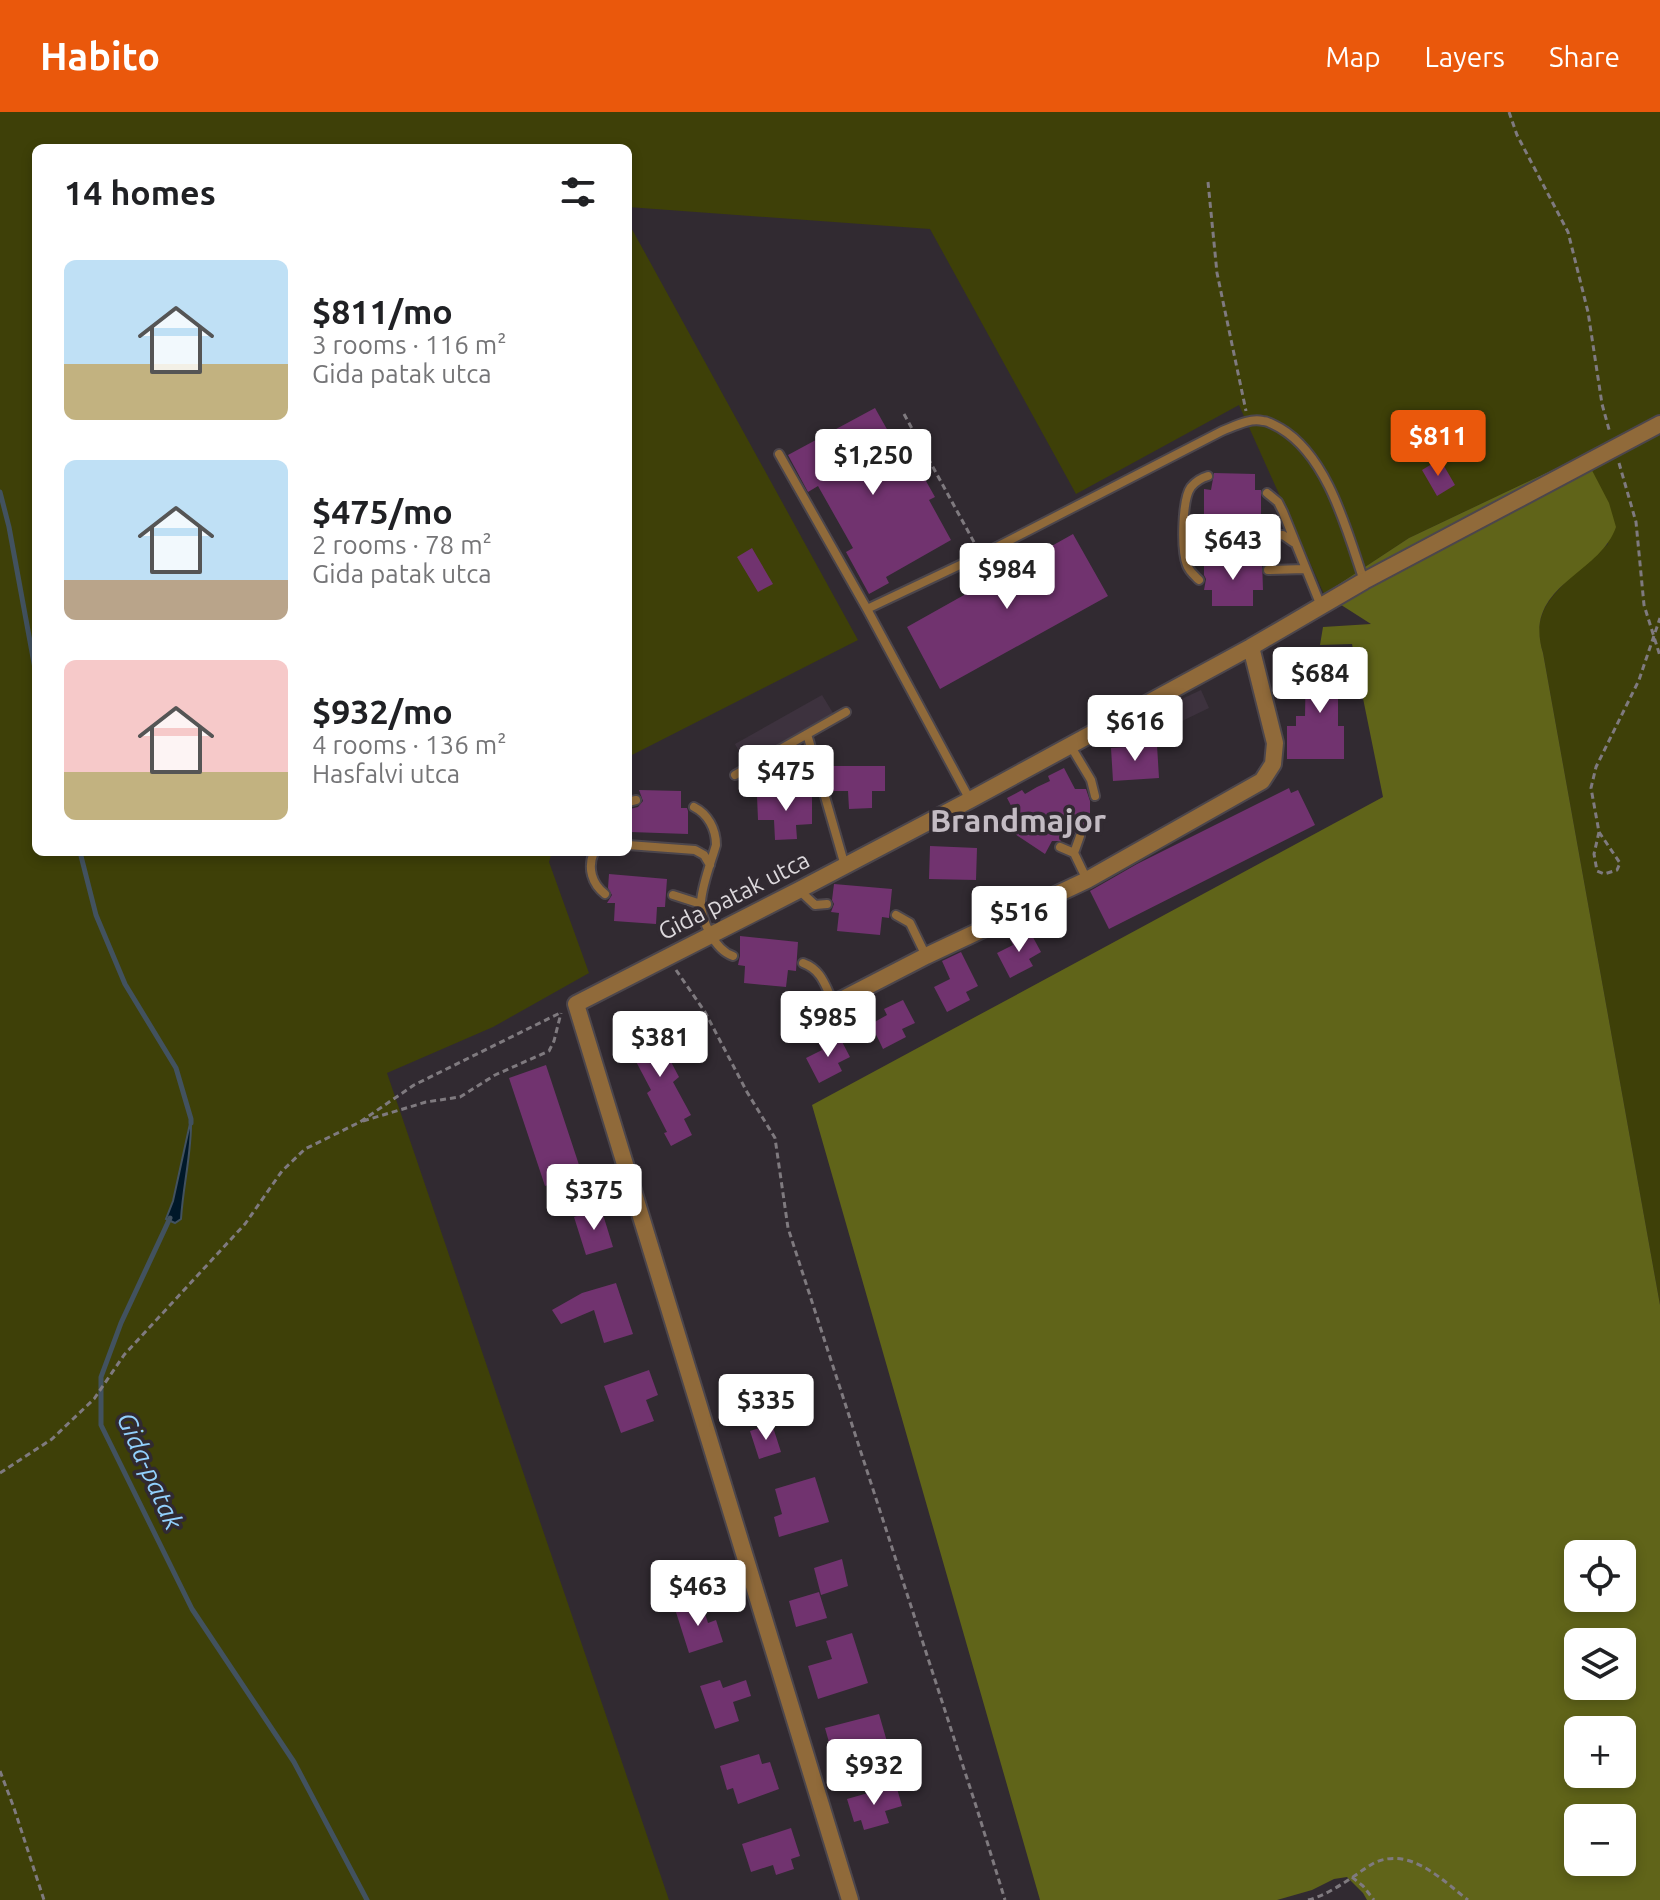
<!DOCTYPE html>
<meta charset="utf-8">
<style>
:root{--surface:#fff;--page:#f2f2f2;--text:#202124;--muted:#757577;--accent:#ea580c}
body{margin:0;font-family:Ubuntu,sans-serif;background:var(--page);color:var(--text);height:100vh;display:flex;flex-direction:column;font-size:30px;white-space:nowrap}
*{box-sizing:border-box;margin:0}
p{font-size:26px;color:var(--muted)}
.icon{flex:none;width:44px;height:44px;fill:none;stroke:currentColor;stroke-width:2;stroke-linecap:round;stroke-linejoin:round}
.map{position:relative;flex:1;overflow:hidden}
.drawer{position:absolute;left:32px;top:32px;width:600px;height:712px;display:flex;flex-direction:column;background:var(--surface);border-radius:12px;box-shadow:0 4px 12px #0003}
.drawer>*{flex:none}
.fabs{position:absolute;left:1564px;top:1428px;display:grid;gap:16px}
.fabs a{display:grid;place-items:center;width:72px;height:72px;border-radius:12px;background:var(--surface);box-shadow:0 4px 12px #0003;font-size:40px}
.price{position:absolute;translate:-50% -68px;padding:0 18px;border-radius:8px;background:#fff;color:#222;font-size:26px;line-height:52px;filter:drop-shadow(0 2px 4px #0008)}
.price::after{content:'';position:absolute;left:50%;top:48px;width:24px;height:18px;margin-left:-12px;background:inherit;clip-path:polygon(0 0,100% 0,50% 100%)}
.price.active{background:var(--accent);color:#fff}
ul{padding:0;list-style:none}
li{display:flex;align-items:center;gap:24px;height:200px;padding:0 32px}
li span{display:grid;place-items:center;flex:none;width:224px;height:160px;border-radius:12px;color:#555}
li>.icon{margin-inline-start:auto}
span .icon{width:96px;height:96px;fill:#fffc;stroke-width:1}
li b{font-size:34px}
h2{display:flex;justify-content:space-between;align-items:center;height:96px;padding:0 32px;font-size:34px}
header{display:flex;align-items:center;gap:48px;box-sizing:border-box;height:112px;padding:0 40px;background:var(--accent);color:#fff}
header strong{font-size:38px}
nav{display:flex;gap:44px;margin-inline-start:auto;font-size:28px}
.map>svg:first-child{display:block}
.built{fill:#3d323e}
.green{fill:#3e4008}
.forest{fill:#606419;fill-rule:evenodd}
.water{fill:#001829;stroke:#42525f;stroke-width:2}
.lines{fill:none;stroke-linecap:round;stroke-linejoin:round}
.stream{stroke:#42525f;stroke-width:5}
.building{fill:#71336f}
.lane-casing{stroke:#4c464c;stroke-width:12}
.street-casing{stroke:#4c464c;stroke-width:20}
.path{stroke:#7f7a7f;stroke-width:3;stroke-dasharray:6 4;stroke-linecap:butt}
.lane{stroke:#906a3a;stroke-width:8}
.street{stroke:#906a3a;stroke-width:16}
.labels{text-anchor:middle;stroke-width:7;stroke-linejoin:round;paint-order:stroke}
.street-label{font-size:24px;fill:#dcd8dc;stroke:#312a31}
.water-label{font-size:26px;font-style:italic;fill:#92d0fd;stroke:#312a31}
.district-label{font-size:32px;font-weight:bold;fill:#c3bbc3;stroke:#312a31}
</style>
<header>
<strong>Habito</strong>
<nav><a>Map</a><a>Layers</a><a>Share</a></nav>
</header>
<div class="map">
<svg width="1660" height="1788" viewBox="0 0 1660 1788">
<rect width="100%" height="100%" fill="#312a31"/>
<path class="built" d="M1201 578 1209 596 1180 610 1171 592Z
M822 583 833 601 745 651 735 632Z"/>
<path class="green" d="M0 0H1660V1193L1543 541C1539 528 1537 516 1542 503 1549 480 1589 449 1608 432L1584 343 1409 426 1324 482 1239 293 1076 382 930 117 628 95V36H36V740H552L549 750 589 861 493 915 387 961 669 1788H0Z
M628 110 858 528 628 645Z"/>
<path class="forest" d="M1584 343 1609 391 1616 415C1599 464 1522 473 1543 541L1660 1193V1788H1367L1363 1781 1347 1765 1334 1767 1312 1778 1277 1788H1040L812 993 1383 685 1352 532 1320 533 1323 515 1371 512 1324 482 1409 426ZM1578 1442H1622V1486H1578ZM1578 1530H1622V1574H1578ZM1578 1618H1622V1662H1578ZM1578 1706H1622V1750H1578Z"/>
<path class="water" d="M191 1007C192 1040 183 1073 181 1107L175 1111 166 1107 173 1089Z"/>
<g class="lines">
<path class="stream" d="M0 380 9 415 36 562
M80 740 96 803 125 872 176 956 191 1007V1011
M170 1106 121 1211 101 1265V1313L192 1497 294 1650 367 1788"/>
</g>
<path class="building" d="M875 296 906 351 913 346 935 385 929 388 951 428 886 465 889 471 869 482 846 440 853 436 818 374 808 380 788 343Z
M1440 347 1455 373 1437 384 1422 358Z
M1214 361 1255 362V378H1261V405L1204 404V377L1211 378Z
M1073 422 1108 484 940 577 907 515Z
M752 436 773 472 758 480 737 445Z
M1262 448 1263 478H1253V494H1212V478H1204L1206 467 1204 463V449Z
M1306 551 1349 552V584L1338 583V614H1344V647H1287V614H1296V604H1305Z
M1157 633 1159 666 1113 669 1111 636Z
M832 654H885V679H872V696L849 697 848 679H832Z
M1064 656 1075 677H1086L1090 689V721L1078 717 1067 729H1052L1045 742 1012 720 1019 709 1007 686 1022 678 1025 682 1037 675 1050 669 1048 664Z
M1289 676 1291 681 1298 678 1315 713 1109 817 1090 779 1137 752Z
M639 678 681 679V696H687L688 699V722L630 720V697L638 695 643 689Z
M812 682V712L796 713 797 727 775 728 774 708H758L757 684Z
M930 734 977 736 976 768 929 767Z
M609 762 667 767 665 795H657L656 812 614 809 615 791H607L612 783 608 776Z
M834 772 892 777 889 806 882 805 880 823 837 819 839 801 831 800 834 792 832 788Z
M1029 818 1041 840 1029 847 1033 854 1010 866 997 841 1013 833 1010 827Z
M740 824 798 830 796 859 788 858 786 875 744 871 745 854 738 853 740 844Z
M961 840 978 874 966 880 970 888 947 900 934 875 950 867 942 849Z
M903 888 915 911 902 917 906 925 883 937 871 912 887 903 884 897Z
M653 903 665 926 660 929 679 965 673 970 691 1003 684 1007 692 1023 671 1034 664 1021 667 1020 647 981 651 978 631 940 638 936 628 916Z
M838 922 850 945 838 951 842 959 819 971 806 946 822 938 819 932Z
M546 953 582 1062 545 1074 509 966Z
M601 1096 613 1135 586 1143 574 1105Z
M616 1171 633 1222 604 1231 594 1198 561 1212 552 1198 582 1181Z
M649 1258 658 1283 646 1288 654 1309 621 1321 604 1274Z
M772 1312 781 1340 759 1347 750 1319Z
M815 1365 829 1410 779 1425 774 1405 782 1402 775 1377Z
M842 1447 848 1474 821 1483 814 1456Z
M819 1480 827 1506 796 1515 789 1489Z
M701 1489 708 1511 716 1508 723 1530 689 1541 675 1497Z
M852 1521 868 1571 818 1587 808 1554 832 1547 826 1529Z
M720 1568 723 1576 746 1568 751 1584 733 1590 739 1609 715 1617 700 1574Z
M879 1602 890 1640 836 1655 825 1616Z
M759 1642 762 1652 770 1650 779 1677 738 1692 733 1676 727 1678 720 1654Z
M896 1673 902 1694 885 1699 889 1711 864 1718 861 1708 854 1710 847 1687Z
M791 1716 800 1744 791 1747 794 1757 776 1763 773 1753 751 1760 742 1732Z"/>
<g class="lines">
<g class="lane-casing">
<path id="lane" d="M779 342 867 497 970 688
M1267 381 1278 390 1283 400 1321 494
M1184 426 1283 423 1293 430
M1268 458 1305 457
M1199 468C1194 463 1189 459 1187 453 1181 438 1182 387 1191 375 1196 369 1201 366 1208 364
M867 497 981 443 1222 319C1235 314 1249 306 1263 309 1269 309 1275 314 1280 316 1328 344 1347 419 1364 469
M807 622 845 754
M1070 633 1091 668 1095 684
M735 663 846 600
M628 690 636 688
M694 695C708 702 716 717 716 733 711 750 702 773 701 790 701 809 715 838 733 844
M1080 724 1074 741 1087 768
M628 733 695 738 704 743 710 753
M1060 735 1074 741
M594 740C587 756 592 772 605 782
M799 778 815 793 827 792
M673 783 701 792
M896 803 910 811 926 844
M803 851C823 858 826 877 835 894 839 900 843 906 847 912"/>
</g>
<g class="street-casing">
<path id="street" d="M810 904 926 844 1087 768 1262 669 1273 652 1275 631 1251 535
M850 1788 576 892 799 778 970 688 1251 535 1364 469 1660 312"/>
</g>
<path class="path" d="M1509 0 1517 23 1568 120 1588 200 1602 292 1610 321
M1208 70 1217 161 1246 299
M904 302 975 432
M1619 351 1636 410 1644 493 1660 544
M1599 720 1620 751 1617 758 1604 762 1597 759 1594 742 1599 720 1591 676 1596 655 1639 568 1660 506
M676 858 705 900 747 980 775 1026 788 1116 977 1697 1005 1788
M363 1009 426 990 460 985 495 963 549 939 554 929 561 901
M0 1361 52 1327 94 1287 124 1243 245 1112 282 1059 305 1037 360 1010 414 973 562 900
M0 1659 14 1696 44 1788
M1352 1765 1363 1774 1374 1788
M1308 1788C1324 1784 1339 1774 1353 1765 1360 1760 1367 1755 1374 1751 1410 1734 1442 1768 1468 1788"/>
<use href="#lane" class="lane"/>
<use href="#street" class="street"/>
</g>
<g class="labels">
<g class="street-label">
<text transform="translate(734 784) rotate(-27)" y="8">Gida patak utca</text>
</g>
<g class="water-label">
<text transform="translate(150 1359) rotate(66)" y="9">Gida-patak</text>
</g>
<g class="district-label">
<text x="1018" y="720">Brandmajor</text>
</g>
</g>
</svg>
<div class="fabs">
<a><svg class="icon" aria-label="locate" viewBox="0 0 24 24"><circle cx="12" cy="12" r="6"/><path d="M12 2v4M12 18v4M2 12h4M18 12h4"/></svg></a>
<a><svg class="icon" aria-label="layers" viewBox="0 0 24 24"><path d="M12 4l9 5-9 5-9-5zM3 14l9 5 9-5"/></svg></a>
<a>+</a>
<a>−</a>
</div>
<b class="price active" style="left:1438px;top:366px">$811</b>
<b class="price" style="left:873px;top:385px">$1,250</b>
<b class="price" style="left:1233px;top:470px">$643</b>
<b class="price" style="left:1007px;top:499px">$984</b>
<b class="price" style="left:1320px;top:603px">$684</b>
<b class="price" style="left:1135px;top:651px">$616</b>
<b class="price" style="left:786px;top:701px">$475</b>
<b class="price" style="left:1019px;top:842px">$516</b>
<b class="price" style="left:828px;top:947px">$985</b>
<b class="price" style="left:660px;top:967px">$381</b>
<b class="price" style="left:594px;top:1120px">$375</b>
<b class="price" style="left:766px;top:1330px">$335</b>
<b class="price" style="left:698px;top:1516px">$463</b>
<b class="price" style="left:874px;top:1695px">$932</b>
<section class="drawer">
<h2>14 homes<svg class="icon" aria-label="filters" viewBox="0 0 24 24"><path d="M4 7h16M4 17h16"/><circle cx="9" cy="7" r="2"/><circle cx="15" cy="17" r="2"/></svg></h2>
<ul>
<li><span style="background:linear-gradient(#bfe0f5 65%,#c2b280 0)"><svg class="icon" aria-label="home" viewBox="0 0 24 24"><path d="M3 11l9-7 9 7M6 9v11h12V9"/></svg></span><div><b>$811/mo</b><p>3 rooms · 116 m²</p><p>Gida patak utca</p></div></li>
<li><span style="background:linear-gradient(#bfe0f5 75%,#b9a48a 0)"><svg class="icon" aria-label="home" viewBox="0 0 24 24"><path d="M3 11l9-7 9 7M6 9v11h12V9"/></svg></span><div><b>$475/mo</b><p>2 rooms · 78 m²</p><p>Gida patak utca</p></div></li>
<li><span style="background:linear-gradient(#f6c9c9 70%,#c2b280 0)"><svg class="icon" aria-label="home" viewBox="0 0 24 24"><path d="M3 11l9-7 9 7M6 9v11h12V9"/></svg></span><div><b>$932/mo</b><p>4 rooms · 136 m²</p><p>Hasfalvi utca</p></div></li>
</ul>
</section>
</div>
